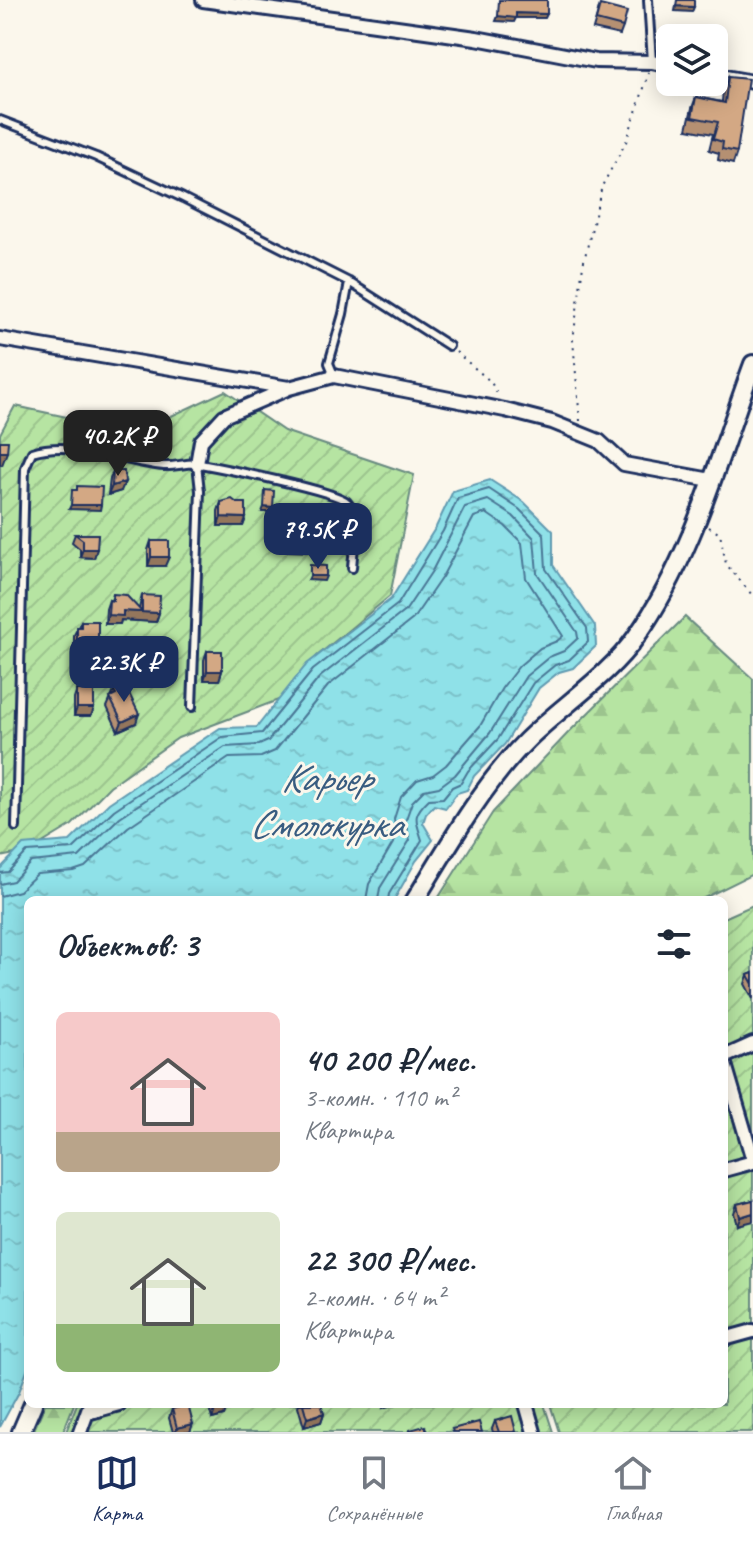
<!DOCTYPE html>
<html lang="ru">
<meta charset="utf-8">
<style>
:root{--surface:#fff;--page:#f2f2f3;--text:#1f2937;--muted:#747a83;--line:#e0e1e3;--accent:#1b2f5e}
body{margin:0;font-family:Caveat,sans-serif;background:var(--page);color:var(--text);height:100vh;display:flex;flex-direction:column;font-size:30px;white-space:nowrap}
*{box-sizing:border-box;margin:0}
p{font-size:26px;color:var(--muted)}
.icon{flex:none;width:44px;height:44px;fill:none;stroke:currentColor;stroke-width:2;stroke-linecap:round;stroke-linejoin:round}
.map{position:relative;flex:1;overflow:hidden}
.panel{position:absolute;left:24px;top:896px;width:704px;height:512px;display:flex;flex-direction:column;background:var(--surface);border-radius:12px;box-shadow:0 4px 20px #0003}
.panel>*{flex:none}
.tools{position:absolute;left:656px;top:24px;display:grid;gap:16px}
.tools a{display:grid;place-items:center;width:72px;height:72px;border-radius:12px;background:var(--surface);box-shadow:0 4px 20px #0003;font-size:40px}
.price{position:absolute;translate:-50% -68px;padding:0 18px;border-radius:16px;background:var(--accent);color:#fff;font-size:26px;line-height:52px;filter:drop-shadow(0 2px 4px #0008)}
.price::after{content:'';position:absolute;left:50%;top:48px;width:24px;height:18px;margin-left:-12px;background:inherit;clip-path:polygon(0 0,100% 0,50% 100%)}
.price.current{background:#222;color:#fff}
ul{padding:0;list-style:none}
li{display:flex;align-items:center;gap:24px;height:200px;padding:0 32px}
li span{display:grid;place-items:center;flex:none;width:224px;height:160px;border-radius:12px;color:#555}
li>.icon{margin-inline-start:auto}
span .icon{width:96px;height:96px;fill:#fffc;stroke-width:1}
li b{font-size:34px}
h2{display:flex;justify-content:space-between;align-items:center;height:96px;padding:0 32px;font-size:34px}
.tab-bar{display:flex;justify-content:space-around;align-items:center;height:112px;border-top:2px solid var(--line);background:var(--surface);font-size:22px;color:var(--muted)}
.tab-bar a{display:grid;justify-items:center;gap:4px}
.tab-bar .current{color:var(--accent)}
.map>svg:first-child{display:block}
.forest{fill:url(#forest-firs);stroke:#688a80;stroke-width:2}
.garden{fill:url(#garden-furrows);stroke:#688a80;stroke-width:2}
.water{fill:url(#water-ripples);stroke:#619ab1;stroke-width:2}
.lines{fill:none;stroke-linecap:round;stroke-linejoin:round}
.shore{stroke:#497695;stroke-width:2}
.service-casing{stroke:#1b2f5e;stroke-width:12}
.minor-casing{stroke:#1b2f5e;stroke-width:18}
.tertiary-casing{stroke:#1b2f5e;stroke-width:22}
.path{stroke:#1b2f5e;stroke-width:2;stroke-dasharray:2 6;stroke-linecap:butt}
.service{stroke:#fbf7ec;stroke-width:6}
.minor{stroke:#fbf7ec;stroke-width:12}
.tertiary{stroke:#fbf7ec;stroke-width:16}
.wall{fill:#b59072;stroke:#1b2f5e;stroke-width:2}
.shaded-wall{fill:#94765c;stroke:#1b2f5e;stroke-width:2}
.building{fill:#d3a884;stroke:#1b2f5e;stroke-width:2}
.labels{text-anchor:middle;stroke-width:6;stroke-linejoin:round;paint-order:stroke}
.water-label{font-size:40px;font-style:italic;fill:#385c80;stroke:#fbf7ec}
</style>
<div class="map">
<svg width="753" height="1432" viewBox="0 0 753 1432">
<defs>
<pattern id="forest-firs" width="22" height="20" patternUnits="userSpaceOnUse" patternTransform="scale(2)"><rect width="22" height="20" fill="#b6e4a2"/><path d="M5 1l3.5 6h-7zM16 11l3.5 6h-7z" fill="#9cc48e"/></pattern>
<pattern id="garden-furrows" width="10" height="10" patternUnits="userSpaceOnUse" patternTransform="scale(2)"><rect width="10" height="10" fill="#b6e4a2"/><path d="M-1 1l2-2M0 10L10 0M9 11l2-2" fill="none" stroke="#9cc48e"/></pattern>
<pattern id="water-ripples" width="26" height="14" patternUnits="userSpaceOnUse" patternTransform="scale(2)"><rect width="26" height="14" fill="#8fe1e8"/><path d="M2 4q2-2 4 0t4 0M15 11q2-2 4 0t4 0" fill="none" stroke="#7bc1c9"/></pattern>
</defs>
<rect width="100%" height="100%" fill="#fbf7ec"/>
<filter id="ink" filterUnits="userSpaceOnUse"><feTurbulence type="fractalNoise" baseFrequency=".0125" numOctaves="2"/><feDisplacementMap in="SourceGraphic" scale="16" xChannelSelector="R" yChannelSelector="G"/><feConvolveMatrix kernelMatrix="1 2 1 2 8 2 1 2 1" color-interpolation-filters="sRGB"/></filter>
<g filter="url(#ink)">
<path class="forest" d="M685 617 753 679V874L700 900H437L493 812 569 732Z
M45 1404H74L63 1432H33Z"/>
<path class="garden" d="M225 391 284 431 414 475 390 596 317 656 281 699 178 738 110 786 72 825 29 851 0 857V434L15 406 137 432Z
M753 905V1432H559L550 1404H724V918Z
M77 1404H544L553 1432H66Z"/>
<path class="water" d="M490 480 524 502 553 531V565L595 626 596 646 573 668 559 672 539 688 505 744 474 776 467 790 457 793 446 808 434 805 426 814 423 823 433 840 416 861 394 900H28V1368L19 1392 0 1427V869L23 845 70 841 109 803 220 728 257 727 307 664 391 599 436 527 453 491Z"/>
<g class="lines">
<path class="shore" d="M0 873 8 872 27 852 73 849 114 810 222 737 262 733 313 670 398 604 443 531 458 498 489 489 519 509 544 534 546 569 587 628 588 642 569 660 555 665 533 683 498 739 468 771 461 783 452 787 443 798 429 799C411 816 416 820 422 840L389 894 388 900
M0 884 13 881 31 862 79 857 120 817 225 747 259 745 268 741 320 677 406 610 432 571 465 507 488 500 513 516 534 538 537 573 577 632 578 638 564 651 549 657 526 676 490 733 455 775 439 787 424 790 412 802 405 822 410 840 380 888 378 900
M0 896 19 891 37 874 73 871 85 867 128 827 229 758 261 757 275 751 328 686 413 619 442 577 474 517 486 513 505 526 522 543 526 578 563 636 557 641 540 648 519 666 502 688 480 726 446 765 433 775 417 780 401 797 394 819 396 838 369 884 366 900"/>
<g class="service-casing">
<path id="service" d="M648 0 652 62
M0 120 96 157 183 198 349 282 449 346
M334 375 329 363 343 314 349 282
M192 707 200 491 197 464
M16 827 25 468 32 452C75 439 120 462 164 466 176 467 188 462 200 464 222 468 336 491 347 502 360 516 353 550 352 568"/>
</g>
<g class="minor-casing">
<path id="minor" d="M203 0 476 38 596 61 652 62 670 66
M714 75 753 82
M0 339 289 388
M197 464 201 441 224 416 289 388 334 376 505 410 552 422 599 441 624 464 711 480
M724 1057 753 1044
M724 1061 753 1160
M724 1170 753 1162
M724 1339 753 1331
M526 1404 534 1432
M87 1413 119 1404
M80 1432 89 1407"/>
</g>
<g class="tertiary-casing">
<path id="tertiary" d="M415 900C446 849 484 783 526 741 560 707 609 676 636 637 693 556 719 456 753 364
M21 1432 33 1404"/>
</g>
<path class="path" d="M456 352 491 382 498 396
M580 421 573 340 583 265 602 186 626 142 649 73
M709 527 720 534 726 564 753 596"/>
<use href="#service" class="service"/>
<use href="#minor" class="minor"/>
<use href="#tertiary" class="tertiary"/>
</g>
<path class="wall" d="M600 5 623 27 620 35 593 29Z
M728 77 737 152 733 164 718 160 719 153 709 150 713 134 687 129 692 108 696 97 722 102 723 89Z
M113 471 121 491 108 495 110 479Z
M221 502 246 518 243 526H218V511Z
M75 534H98L94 558 80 557V549L72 542Z
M151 541 165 566H148V550Z
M113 594 139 609 142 595 159 613 156 622 121 620 120 624H105L106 609 109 600 111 601Z
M81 621 98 658 95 667 94 665 91 716H74V699L77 690H80L79 668 77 663H74V635Z
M207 651 222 671 219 680H204V660Z
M132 652 146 675H129V661Z
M114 691 136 723 118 731 107 707Z
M753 973V999L745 984 748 975Z
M753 1200 737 1225 734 1213 737 1204Z
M208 1404H226L227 1407 224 1416 212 1419Z
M299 1404H321L324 1413 321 1422 304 1427 298 1406Z
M172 1409 190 1432H173L169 1418Z
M495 1421 516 1432H493L492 1429Z"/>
<path class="shaded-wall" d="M676 6 694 7 692 12 675 11Z
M516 13 547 14 545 18H516L514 22 496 21 498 16Z
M0 452H7L2 465H0Z
M125 482 121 491 108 495 112 486Z
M71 505H101L100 510 69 509Z
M264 507 273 508 272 512H262Z
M221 517 246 518 243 526H218Z
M289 546 312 548 311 552 288 551Z
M83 549H97L94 558 80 557Z
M151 557H169L165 566H148Z
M310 576H326L324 581 308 580Z
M123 611 159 613 156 622 121 620 120 624H105L108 615Z
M77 655H80L77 663H74Z
M132 666H150L146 675H129Z
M207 671H222L219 680H204Z
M77 708H94L91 716H74Z
M139 714 136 723 118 731 122 722Z
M753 1213V1221L737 1225 740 1217Z
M384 1404H397L383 1408Z
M227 1407 224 1416 212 1419 215 1410Z
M324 1413 321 1422 304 1427 307 1418Z
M193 1424 190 1432H175L177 1428Z"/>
<path class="building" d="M499 0H547V14L516 13V18L498 16Z
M677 0H694V7L676 6Z
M600 5 627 12 623 27 596 20Z
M728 77 748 79 737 152 722 149 723 142 713 139 718 122 692 117 696 97 725 103Z
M0 441H8L7 452H0Z
M113 471H124L125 482 112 486Z
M77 486 102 487 101 505H71L72 490H77Z
M265 490 274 491 273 508 264 507Z
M232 499 237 503H246V518L221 517V502Z
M291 523 318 525 317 539H313L312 548 289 546Z
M75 534H98L97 549H83V540Z
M151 541H169V557H151Z
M310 565 326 566V576H310Z
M113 594 126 595 142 612V595L160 596 159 613 123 611V616L108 615 109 600 113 601Z
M81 621H98V658L94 651V708H77V690H83L82 659 80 655H77V627H81Z
M207 651H222V671H207Z
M132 652H150V666H132Z
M125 685 139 714 122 722 110 698 116 695 114 691Z
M753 973V984L748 975Z
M753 1200V1213L740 1217 737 1204Z
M214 1404H226L227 1407 215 1410Z
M303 1404H321L324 1413 307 1418Z
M188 1405 193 1424 177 1428 172 1409Z
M512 1416 516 1432H499L495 1421Z
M479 1422 482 1432H453L452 1429Z
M425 1426 427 1432H410V1430Z"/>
</g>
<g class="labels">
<g class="water-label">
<text x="326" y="791">Карьер<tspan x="326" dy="46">Смолокурка</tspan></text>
</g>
</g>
</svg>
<div class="tools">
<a><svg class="icon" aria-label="layers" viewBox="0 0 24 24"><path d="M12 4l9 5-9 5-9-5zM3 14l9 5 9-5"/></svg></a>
</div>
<b class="price current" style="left:118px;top:478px">40.2K ₽</b>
<b class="price" style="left:318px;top:571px">79.5K ₽</b>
<b class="price" style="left:124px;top:704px">22.3K ₽</b>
<section class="panel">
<h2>Объектов: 3<svg class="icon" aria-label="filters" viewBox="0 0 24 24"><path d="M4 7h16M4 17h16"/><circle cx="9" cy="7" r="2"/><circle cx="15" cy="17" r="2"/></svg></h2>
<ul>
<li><span style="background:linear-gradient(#f6c9c9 75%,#b9a48a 0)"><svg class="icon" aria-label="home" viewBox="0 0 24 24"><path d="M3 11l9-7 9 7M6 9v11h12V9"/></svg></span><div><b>40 200 ₽/мес.</b><p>3-комн. · 110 m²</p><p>Квартира</p></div></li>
<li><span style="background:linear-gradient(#dfe7d0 70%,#8fb573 0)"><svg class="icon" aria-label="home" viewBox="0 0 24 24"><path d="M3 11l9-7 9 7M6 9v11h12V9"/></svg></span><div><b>22 300 ₽/мес.</b><p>2-комн. · 64 m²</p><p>Квартира</p></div></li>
</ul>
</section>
</div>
<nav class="tab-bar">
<a class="current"><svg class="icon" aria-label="map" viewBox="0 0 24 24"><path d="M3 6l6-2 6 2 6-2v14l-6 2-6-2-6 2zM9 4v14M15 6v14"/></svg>Карта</a>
<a><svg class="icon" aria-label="saved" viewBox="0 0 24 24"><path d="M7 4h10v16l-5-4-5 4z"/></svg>Сохранённые</a>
<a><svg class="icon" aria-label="home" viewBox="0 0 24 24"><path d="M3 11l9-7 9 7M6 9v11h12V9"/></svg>Главная</a>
</nav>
